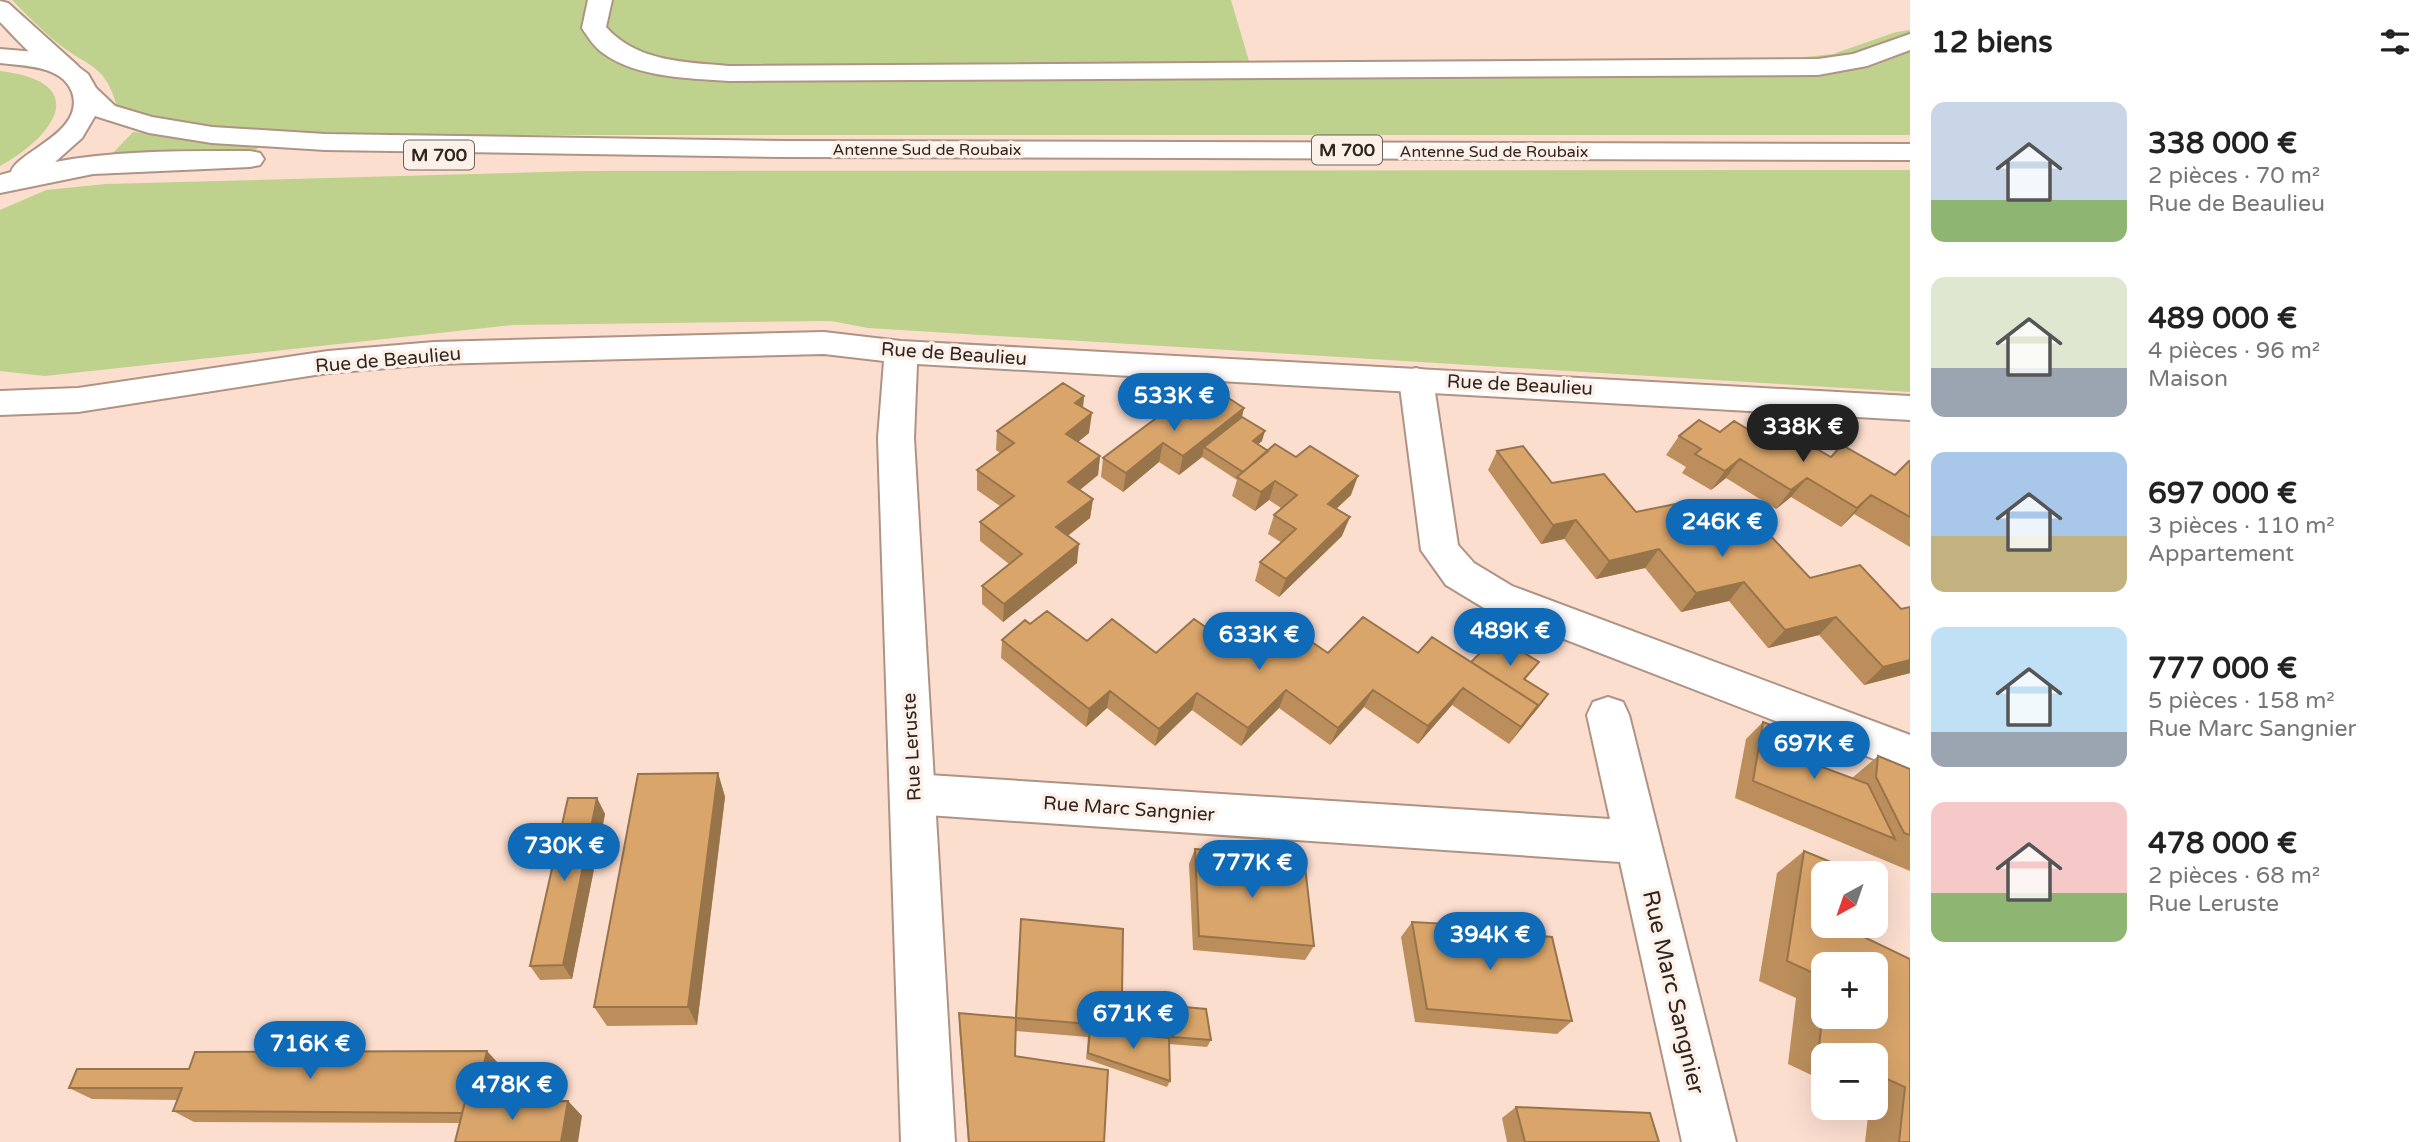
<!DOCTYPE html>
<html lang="fr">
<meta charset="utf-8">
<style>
:root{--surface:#fff;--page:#f6f6f6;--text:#222;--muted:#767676;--accent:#0f6ab7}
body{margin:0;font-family:"Varela Round",sans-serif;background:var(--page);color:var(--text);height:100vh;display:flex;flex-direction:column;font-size:26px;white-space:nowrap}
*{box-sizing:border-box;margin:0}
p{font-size:23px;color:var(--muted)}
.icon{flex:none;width:38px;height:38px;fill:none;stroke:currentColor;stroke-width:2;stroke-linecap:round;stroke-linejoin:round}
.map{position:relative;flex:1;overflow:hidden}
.details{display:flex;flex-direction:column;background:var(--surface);width:525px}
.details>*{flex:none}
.needle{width:46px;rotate:220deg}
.tools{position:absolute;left:1811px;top:861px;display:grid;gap:14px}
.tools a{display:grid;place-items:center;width:77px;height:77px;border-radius:14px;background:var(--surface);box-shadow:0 7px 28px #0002;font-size:35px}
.price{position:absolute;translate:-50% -60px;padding:0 16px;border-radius:24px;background:var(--accent);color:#fff;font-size:23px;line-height:46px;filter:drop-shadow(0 2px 4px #0008)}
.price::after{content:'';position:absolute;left:50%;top:42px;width:21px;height:16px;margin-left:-10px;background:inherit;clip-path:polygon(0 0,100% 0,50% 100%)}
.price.on{background:#222;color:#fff}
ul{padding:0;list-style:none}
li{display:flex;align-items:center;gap:21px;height:175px;padding:0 21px}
li span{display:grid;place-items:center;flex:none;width:196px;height:140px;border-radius:14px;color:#555}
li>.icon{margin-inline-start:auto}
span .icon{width:84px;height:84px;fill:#fffc;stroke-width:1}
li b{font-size:30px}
h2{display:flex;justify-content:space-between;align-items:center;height:84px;padding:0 21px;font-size:30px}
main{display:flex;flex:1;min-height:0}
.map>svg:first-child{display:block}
.green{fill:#bfd28d}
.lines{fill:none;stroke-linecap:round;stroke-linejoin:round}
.minor-casing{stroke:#af9384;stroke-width:4}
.tertiary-casing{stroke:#af9384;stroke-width:4}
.trunk-casing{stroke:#af9384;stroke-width:4}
.minor{fill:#fff;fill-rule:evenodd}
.tertiary{fill:#fff;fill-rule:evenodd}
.trunk{fill:#fff;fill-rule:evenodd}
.wall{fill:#bb8e5c;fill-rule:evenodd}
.shaded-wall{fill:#98744b}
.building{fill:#d9a56b;stroke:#98744b;stroke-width:2}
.labels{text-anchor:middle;stroke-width:7;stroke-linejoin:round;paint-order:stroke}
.far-street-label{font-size:16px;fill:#30251f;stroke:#fcf0e9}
.shield{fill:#fcf0e9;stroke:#6d625c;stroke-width:2}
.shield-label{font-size:18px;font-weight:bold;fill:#30251f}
.street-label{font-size:19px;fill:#30251f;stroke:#fcf0e9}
.near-street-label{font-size:23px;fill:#30251f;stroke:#fcf0e9}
</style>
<main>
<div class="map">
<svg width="1910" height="1142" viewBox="0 0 1910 1142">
<rect width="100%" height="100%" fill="#fcdecf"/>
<path class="green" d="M12 0H1231L1249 61 1796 58 1833 54 1896 32 1910 30V135H310L159 121 117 107C105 64 91 69 60 45 43 32 27 15 12 0Z
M0 71C92 82 56 135 0 166Z
M133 132 260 146 256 150 111 155Z
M1910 170V392L868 328 831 321 513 325 45 376 0 371V210L46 190 106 184 580 171Z"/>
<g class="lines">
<g class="minor-casing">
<path id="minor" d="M588 0H612L606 27C637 62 685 62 729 66L1818 59 1853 54 1910 34V50L1867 66 1818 75 729 81C690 78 636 78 603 53 595 48 587 36 582 28Z
M1416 368 1428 371 1433 379 1458 545 1474 563 1512 586 1910 735V773L1484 608 1446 585 1421 550 1399 379 1404 371Z
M1608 697 1623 702 1629 715 1736 1142H1682L1620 862 913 814 897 808 891 794 897 780 913 774 1610 819 1587 715 1593 702Z"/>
</g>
<g class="tertiary-casing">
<path id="tertiary" d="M0 1 8 3 77 65 81 70 77 75C52 82 17 39 0 22Z
M824 332 901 341 1910 396V420L917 364 914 438 955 1142H901L878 438 884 361 824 354 434 364 328 373 78 412 0 415V391L78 388 328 351 434 342Z"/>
</g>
<g class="trunk-casing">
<path id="trunk" d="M0 49 36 52 72 62 88 74 96 88 115 106 152 117 212 127 325 134 784 141 1910 144V160L784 157 325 150 212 143 149 133 95 116 82 138 55 162C119 150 185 151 250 151L260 153 264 159 260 165 250 167 93 174 0 193V175L11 172C17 151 86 133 72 92 62 65 23 66 0 63Z"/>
</g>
<use href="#minor" class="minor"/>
<use href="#tertiary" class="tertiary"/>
<use href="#trunk" class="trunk"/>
</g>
<path class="wall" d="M1084 396 1083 408 1089 433 1078 442 1100 456 1098 475 1080 490 1093 499 1090 518 1068 536 1077 563 1003 622 982 604V586L1009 564 980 541V522L1000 506 977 490V470L1000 453 996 450 997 431Z
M1244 408 1242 417 1262 441 1258 444 1351 495 1336 509 1342 536 1279 597 1255 581 1260 562 1282 543 1268 534 1274 515 1281 508 1269 500 1255 511 1232 496 1237 480 1202 457 1179 475 1159 462 1123 492 1101 477 1103 458 1191 419Z
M1720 432 1764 439 1895 475 1910 462V547L1854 514 1841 527 1791 497 1776 509 1726 478 1711 490 1682 473 1686 467 1666 455 1679 436Z
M1497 451 1552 483 1636 512 1810 578 1910 673 1864 685 1819 635 1768 648 1729 601 1681 612 1645 568 1596 579 1564 539 1541 544 1488 470Z
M1030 624 1087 641 1156 653H1418L1471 662H1539L1525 680 1542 703 1509 744 1452 705 1418 744 1364 707 1330 745 1279 708 1241 746 1192 710 1155 746 1107 708 1086 727 1001 658 1002 640Z
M1763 722 1798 758 1852 778 1878 756 1910 769V871L1735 798 1746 739Z
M718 773 725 797 697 1025 607 1026 594 1007Z
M597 798 605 814 572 979 540 980 530 966Z
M1195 849 1237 860 1314 946 1305 960 1193 950 1189 864Z
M1804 851 1840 927 1910 959V1142H1865L1869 1108H1876V1055H1824V1081L1788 1064 1796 998 1759 981 1777 873ZM1824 964 1876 1017H1824Z
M1021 919 1122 994 1173 1006 1211 1040 1207 1047 1169 1044 1170 1081 1167 1087 1086 1059 1088 1037 1015 1031V1056L1104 1142H968L959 1026V1013L1015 1017Z
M1412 922 1572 1021 1557 1034 1415 1022 1401 937Z
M499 1064 490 1101H568L582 1116 459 1123 194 1122 173 1111 178 1100 92 1099 69 1088 189 1069Z
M1516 1107 1659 1142H1507L1502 1118Z"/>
<path class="shaded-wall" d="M1084 396 1082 415 1075 403Z
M1244 408 1239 427 1204 447 1202 457 1179 475 1183 456Z
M1092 413 1089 433 1064 453 1066 434Z
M1265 431 1262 441 1250 451 1253 441Z
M1163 443 1159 462 1123 492 1126 473Z
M1100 456 1098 475 1066 501 1068 482Z
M1740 459 1726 478 1711 490 1725 471Z
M1358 476 1351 495 1321 523 1328 504Z
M1807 478 1791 497 1776 509 1791 490Z
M1275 481 1269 500 1255 511 1261 492Z
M1871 495 1854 514 1841 527 1857 508Z
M1093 499 1090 518 1054 546 1056 527Z
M1350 517 1342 536 1279 597 1286 579Z
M1576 520 1564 539 1541 544 1553 525Z
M1079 544 1077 563 1003 622 1004 604Z
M1659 549 1645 568 1596 579 1609 561Z
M1744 582 1729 601 1681 612 1696 593Z
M1836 617 1819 635 1768 648 1785 630Z
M1910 660V673L1864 685 1883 667Z
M1463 688 1452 705 1418 744 1428 726Z
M1286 690 1279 708 1241 746 1248 728Z
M1373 690 1364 707 1330 745 1338 728Z
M1110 691 1107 708 1086 727 1089 709Z
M1197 693 1192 710 1155 746 1159 729Z
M1548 694 1542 703 1509 744 1521 727Z
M718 773 725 797 697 1025 688 1007Z
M597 798 605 814 572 979 563 965Z
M487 1051 499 1064 487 1118 474 1106Z
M568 1101 582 1116 578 1142H561Z"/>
<path class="building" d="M1063 383 1084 396 1075 403 1092 413 1066 434 1100 456 1068 482 1093 499 1056 527 1079 544 1004 604 982 586 1022 554 980 522 1014 496 977 470 1014 443 997 431Z
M1222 394 1244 408 1183 456 1163 443 1126 473 1103 458 1171 407 1191 419Z
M1242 417 1265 431 1253 441 1268 451 1243 472 1204 447Z
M1699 420 1720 432 1734 421 1764 439 1778 427 1831 457 1842 445 1895 475 1909 461 1910 462V517L1871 495 1857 508 1807 478 1791 490 1740 459 1725 471 1695 454 1701 449 1679 436Z
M1275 444 1296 457 1310 446 1358 476 1328 504 1350 517 1286 579 1260 562 1296 529 1274 515 1297 495 1275 481 1261 492 1237 477Z
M1523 446 1552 483 1604 474 1636 512 1685 502 1721 544 1768 533 1810 578 1860 565 1901 609 1910 607V660L1883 667 1836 617 1785 630 1744 582 1696 593 1659 549 1609 561 1576 520 1553 525 1497 451Z
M1047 611 1087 641 1112 619 1156 653 1194 619 1243 653 1278 619 1328 653 1363 617 1418 653 1432 637 1538 705 1521 727 1463 688 1428 726 1373 690 1338 728 1286 690 1248 728 1197 693 1159 729 1110 691 1089 709 1002 640 1025 620 1030 624Z
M1497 636 1539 662 1524 679 1548 694 1532 714 1538 705 1471 662Z
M1763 722 1802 737 1798 758 1868 784 1895 839 1753 781Z
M1878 756 1910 769V835L1904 833 1876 777Z
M718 773 688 1007H594L638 774Z
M568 798H597L563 965 530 966Z
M1195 849 1236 852 1237 860 1305 866 1314 946 1199 936Z
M1804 851 1850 870V873H1824V926H1841L1910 959V1142H1899L1905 1087 1876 1074V1055H1838L1819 1046 1824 1003V1017H1876V964H1824V978L1787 961Z
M1021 919 1123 929 1122 994 1172 1000 1175 1031 1016 1018 1015 1056 1108 1070 1104 1142H969L959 1013 1016 1018Z
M1412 922 1483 926 1493 932 1552 937 1572 1021 1427 1009Z
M1173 1006 1206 1009 1211 1040 1172 1037 1175 1031Z
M1090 1030 1169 1038 1170 1081 1088 1053Z
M487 1051 475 1101 465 1102 462 1113 173 1111 182 1088H69L77 1069H189L195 1052Z
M568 1101 561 1142H455L465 1102Z
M1516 1107 1650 1113 1659 1142H1525Z"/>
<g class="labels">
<g class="far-street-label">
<text x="927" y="155">Antenne Sud de Roubaix</text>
<text x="1494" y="157">Antenne Sud de Roubaix</text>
</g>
<g class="shield">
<rect x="1312" y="135.5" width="70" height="29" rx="5"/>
<rect x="404" y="140.5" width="70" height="29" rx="5"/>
</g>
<g class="shield-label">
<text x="1347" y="156">M 700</text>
<text x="439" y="161">M 700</text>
</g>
<g class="street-label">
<text transform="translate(954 353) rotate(4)" y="7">Rue de Beaulieu</text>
<text transform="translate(388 359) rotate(-5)" y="7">Rue de Beaulieu</text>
<text transform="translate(1520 384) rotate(3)" y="7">Rue de Beaulieu</text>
<text transform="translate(911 747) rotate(-93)" y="7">Rue Leruste</text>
<text transform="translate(1129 808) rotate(4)" y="7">Rue Marc Sangnier</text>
</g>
<g class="near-street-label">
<text transform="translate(1674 992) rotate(77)" y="8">Rue Marc Sangnier</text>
</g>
</g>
</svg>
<div class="tools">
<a><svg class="needle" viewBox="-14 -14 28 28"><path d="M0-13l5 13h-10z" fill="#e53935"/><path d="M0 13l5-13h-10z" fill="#767676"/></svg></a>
<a>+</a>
<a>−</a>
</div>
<b class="price" style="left:1174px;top:433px">533K €</b>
<b class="price on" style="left:1803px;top:464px">338K €</b>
<b class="price" style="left:1722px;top:559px">246K €</b>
<b class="price" style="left:1510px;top:668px">489K €</b>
<b class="price" style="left:1259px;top:672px">633K €</b>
<b class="price" style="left:1814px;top:781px">697K €</b>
<b class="price" style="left:564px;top:883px">730K €</b>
<b class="price" style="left:1252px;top:900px">777K €</b>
<b class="price" style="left:1490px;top:972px">394K €</b>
<b class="price" style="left:1133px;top:1051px">671K €</b>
<b class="price" style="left:310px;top:1081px">716K €</b>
<b class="price" style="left:512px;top:1122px">478K €</b>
</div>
<section class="details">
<h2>12 biens<svg class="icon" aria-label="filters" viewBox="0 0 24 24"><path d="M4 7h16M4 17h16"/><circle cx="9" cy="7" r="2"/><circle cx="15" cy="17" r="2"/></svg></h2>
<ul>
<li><span style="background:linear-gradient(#c9d6e8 70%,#8fb573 0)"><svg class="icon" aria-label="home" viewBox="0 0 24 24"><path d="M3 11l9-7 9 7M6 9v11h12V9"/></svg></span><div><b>338 000 €</b><p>2 pièces · 70 m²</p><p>Rue de Beaulieu</p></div></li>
<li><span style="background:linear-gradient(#dfe7d0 65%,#9aa5b1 0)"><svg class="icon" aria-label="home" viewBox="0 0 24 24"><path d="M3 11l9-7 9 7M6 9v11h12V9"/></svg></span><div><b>489 000 €</b><p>4 pièces · 96 m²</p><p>Maison</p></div></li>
<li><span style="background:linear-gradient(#a9c7e8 60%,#c2b280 0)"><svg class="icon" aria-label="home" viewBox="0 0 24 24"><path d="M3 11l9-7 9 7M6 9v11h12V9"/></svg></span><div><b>697 000 €</b><p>3 pièces · 110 m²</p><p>Appartement</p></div></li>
<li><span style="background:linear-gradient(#bfe0f5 75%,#9aa5b1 0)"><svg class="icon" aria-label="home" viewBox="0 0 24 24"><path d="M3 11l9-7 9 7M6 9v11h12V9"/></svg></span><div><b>777 000 €</b><p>5 pièces · 158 m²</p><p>Rue Marc Sangnier</p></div></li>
<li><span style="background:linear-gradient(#f6c9c9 65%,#8fb573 0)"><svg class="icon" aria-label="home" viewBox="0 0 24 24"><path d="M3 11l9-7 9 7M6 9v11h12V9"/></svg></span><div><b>478 000 €</b><p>2 pièces · 68 m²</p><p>Rue Leruste</p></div></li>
</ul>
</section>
</main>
